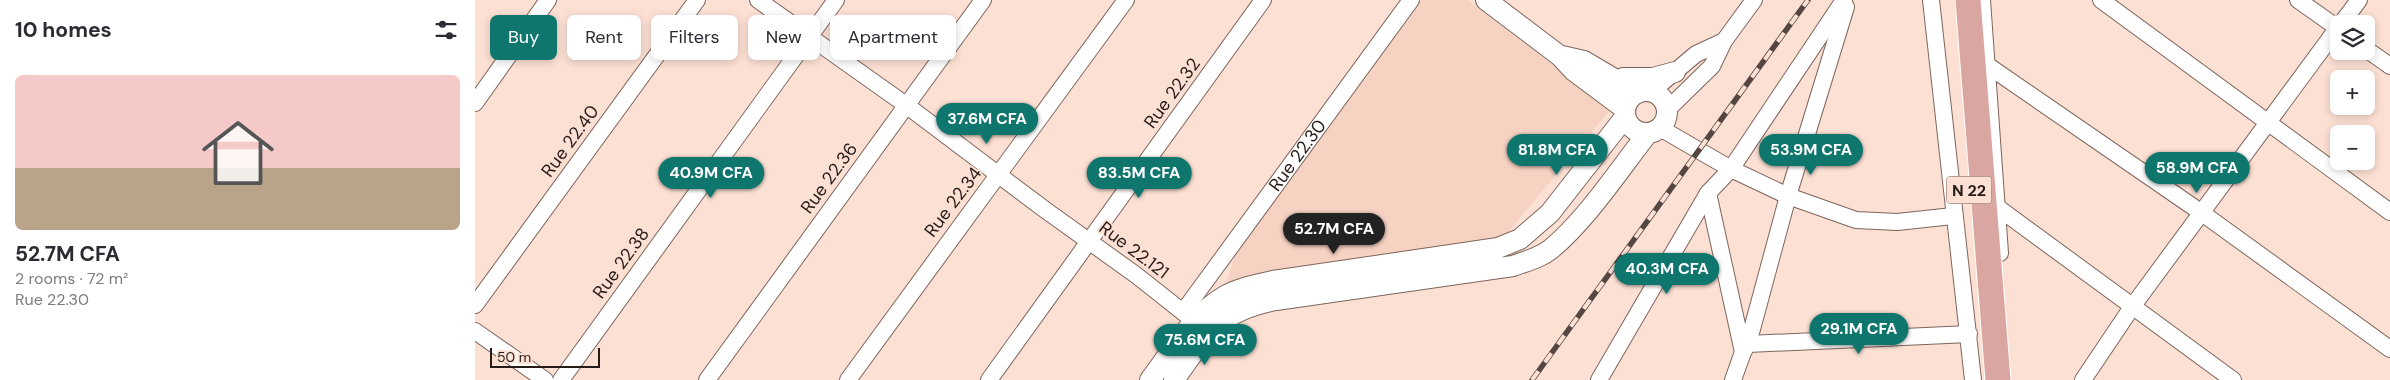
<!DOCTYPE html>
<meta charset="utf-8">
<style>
:root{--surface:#fff;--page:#f7f7f7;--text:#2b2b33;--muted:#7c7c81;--accent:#0f766e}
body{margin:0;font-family:"DM Sans",sans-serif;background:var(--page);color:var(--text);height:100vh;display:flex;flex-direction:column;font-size:19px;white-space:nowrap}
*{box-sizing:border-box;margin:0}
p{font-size:16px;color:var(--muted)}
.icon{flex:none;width:28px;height:28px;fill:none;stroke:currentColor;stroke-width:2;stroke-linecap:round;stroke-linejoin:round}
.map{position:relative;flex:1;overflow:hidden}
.panel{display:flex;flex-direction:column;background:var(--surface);width:475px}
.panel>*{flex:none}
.top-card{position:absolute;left:15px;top:15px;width:475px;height:45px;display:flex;gap:10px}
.tools{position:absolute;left:1855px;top:15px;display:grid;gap:10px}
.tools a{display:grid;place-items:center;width:45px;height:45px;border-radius:8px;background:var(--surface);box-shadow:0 2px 8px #0003;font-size:25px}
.scale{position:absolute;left:15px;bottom:12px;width:110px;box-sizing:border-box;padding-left:5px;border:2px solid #251b17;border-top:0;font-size:14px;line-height:18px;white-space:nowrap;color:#251b17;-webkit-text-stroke:4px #fde0d4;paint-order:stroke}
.price{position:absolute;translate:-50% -42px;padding:0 11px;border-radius:18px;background:var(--accent);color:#fff;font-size:16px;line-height:32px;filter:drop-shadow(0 1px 2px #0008)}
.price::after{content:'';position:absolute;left:50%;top:30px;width:15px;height:11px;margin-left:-8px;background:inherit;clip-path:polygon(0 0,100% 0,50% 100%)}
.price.current{background:#222;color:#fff}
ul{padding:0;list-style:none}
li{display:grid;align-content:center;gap:10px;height:265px;padding:0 15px}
li span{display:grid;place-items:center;height:155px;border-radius:8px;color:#555}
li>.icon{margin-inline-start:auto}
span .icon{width:90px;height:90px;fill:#fffc;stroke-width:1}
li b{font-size:21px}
h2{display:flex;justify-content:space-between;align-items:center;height:60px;padding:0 15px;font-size:21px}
.chip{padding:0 18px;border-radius:8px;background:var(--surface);box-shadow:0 2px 8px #0003;font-size:18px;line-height:45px}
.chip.current{background:var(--accent);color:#fff}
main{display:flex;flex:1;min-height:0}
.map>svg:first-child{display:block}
.built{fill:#f6d2c3}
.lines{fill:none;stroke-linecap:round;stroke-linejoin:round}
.minor-casing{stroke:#7e655b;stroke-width:18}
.tertiary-casing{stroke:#7e655b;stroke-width:22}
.primary-casing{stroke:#fff;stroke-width:27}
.minor{stroke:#fff;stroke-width:16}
.tertiary{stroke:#fff;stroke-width:20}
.primary{stroke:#daa6a1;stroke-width:25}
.rail-casing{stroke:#544640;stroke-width:5.5}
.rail{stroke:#fde0d4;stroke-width:4;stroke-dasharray:11;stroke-linecap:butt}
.labels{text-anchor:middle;stroke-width:4;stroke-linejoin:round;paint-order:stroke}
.shield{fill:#fde0d4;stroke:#665650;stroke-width:1}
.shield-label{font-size:16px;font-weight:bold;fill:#251b17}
.street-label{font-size:18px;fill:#251b17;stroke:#fde0d4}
</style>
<main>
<section class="panel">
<h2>10 homes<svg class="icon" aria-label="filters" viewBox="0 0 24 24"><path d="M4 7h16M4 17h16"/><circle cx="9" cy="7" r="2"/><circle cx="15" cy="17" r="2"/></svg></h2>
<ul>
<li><span style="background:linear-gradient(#f6c9c9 60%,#b9a48a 0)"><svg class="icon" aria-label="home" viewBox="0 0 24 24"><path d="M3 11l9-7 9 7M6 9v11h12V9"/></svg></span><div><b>52.7M CFA</b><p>2 rooms · 72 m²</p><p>Rue 22.30</p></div></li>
</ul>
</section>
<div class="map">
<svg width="1915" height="380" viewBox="0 0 1915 380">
<rect width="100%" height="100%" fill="#fde0d4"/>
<path class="built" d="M944 0H992L1136 109 1023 244 818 267 751 286 763 244Z"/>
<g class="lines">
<g class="minor-casing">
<g id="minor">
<path d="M283 0 431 105 569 209 661 275 728 328"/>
<path d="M1369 0 1256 169 1313 196 1381 220 1422 222 1478 216"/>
<path d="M1456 0 1498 380"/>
<path d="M1507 0 1525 253"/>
<path d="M1626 0 1915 212"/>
<path d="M1823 0 1864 29"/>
<path d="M1866 24 1884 0"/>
<path d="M1891 49 1915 66"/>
<path d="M1512 65 1727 213 1915 349"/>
<path d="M1176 92 1221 54 1249 41"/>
<path d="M0 103 73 0"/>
<path d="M1192 110 1237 66 1249 41 1279 0"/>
<path d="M1185 128 1256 169 1233 193 1268 352"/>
<path d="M1522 207 1758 380"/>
<path d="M0 305 222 0"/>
<path id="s1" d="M708 312 936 0"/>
<path d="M0 331 70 380"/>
<path d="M1273 344 1494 334"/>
<path d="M86 380 361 0"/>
<path d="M232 380 508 0"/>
<path d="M373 380 651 0"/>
<path d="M514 380 788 0"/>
<path d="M1124 380 1233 193"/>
<path d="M1258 380 1268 352 1273 344 1313 196 1371 7"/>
<path d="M1608 380 1657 307 1864 26"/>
</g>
</g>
<g class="tertiary-casing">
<path id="tertiary" d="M1011 0 1085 56 1099 71 1150 109
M1087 56 1109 61 1163 93
M1148 78H1178L1200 72
M1150 112a21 21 0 1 1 42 0a21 21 0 1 1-42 0Z
M675 380C697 351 717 315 750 296 764 288 781 285 798 281L1023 248 1045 239 1075 213 1150 117
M699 380C731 335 743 311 801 300L1038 266C1051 261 1065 258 1076 249 1112 219 1144 170 1173 133"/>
</g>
<g class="primary-casing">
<path id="primary" d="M1493 0 1523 380"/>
</g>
<use href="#minor" class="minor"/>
<use href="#tertiary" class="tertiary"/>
<use href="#primary" class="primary"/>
<g class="rail-casing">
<path id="rail" d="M1057 380 1333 0"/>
</g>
<use href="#rail" class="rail"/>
</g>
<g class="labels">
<rect class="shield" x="1471.5" y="176.5" width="45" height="27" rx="4"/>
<g class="shield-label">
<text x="1494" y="196">N 22</text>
</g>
<g class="street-label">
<text transform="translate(697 93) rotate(-54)" y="6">Rue 22.32</text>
<text transform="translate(95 141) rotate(-54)" y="6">Rue 22.40</text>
<text dy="6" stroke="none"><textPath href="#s1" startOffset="194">Rue 22.30</textPath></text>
<text transform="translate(354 178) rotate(-54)" y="6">Rue 22.36</text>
<text transform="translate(478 202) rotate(-53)" y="6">Rue 22.34</text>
<text transform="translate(659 250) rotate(37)" y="6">Rue 22.121</text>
<text transform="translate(146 263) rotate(-54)" y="6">Rue 22.38</text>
</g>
</g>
</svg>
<div class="tools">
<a><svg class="icon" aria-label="layers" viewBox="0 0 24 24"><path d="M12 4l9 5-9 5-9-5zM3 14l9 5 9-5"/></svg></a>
<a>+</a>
<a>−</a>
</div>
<div class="scale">50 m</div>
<b class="price" style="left:512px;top:145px">37.6M CFA</b>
<b class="price" style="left:1082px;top:176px">81.8M CFA</b>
<b class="price" style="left:1336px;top:176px">53.9M CFA</b>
<b class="price" style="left:1722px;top:194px">58.9M CFA</b>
<b class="price" style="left:236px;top:199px">40.9M CFA</b>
<b class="price" style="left:664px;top:199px">83.5M CFA</b>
<b class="price current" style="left:859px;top:255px">52.7M CFA</b>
<b class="price" style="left:1192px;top:295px">40.3M CFA</b>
<b class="price" style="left:1384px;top:355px">29.1M CFA</b>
<b class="price" style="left:730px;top:366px">75.6M CFA</b>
<div class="top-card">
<a class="chip current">Buy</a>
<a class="chip">Rent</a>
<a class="chip">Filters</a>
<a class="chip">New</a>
<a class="chip">Apartment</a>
</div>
</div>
</main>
